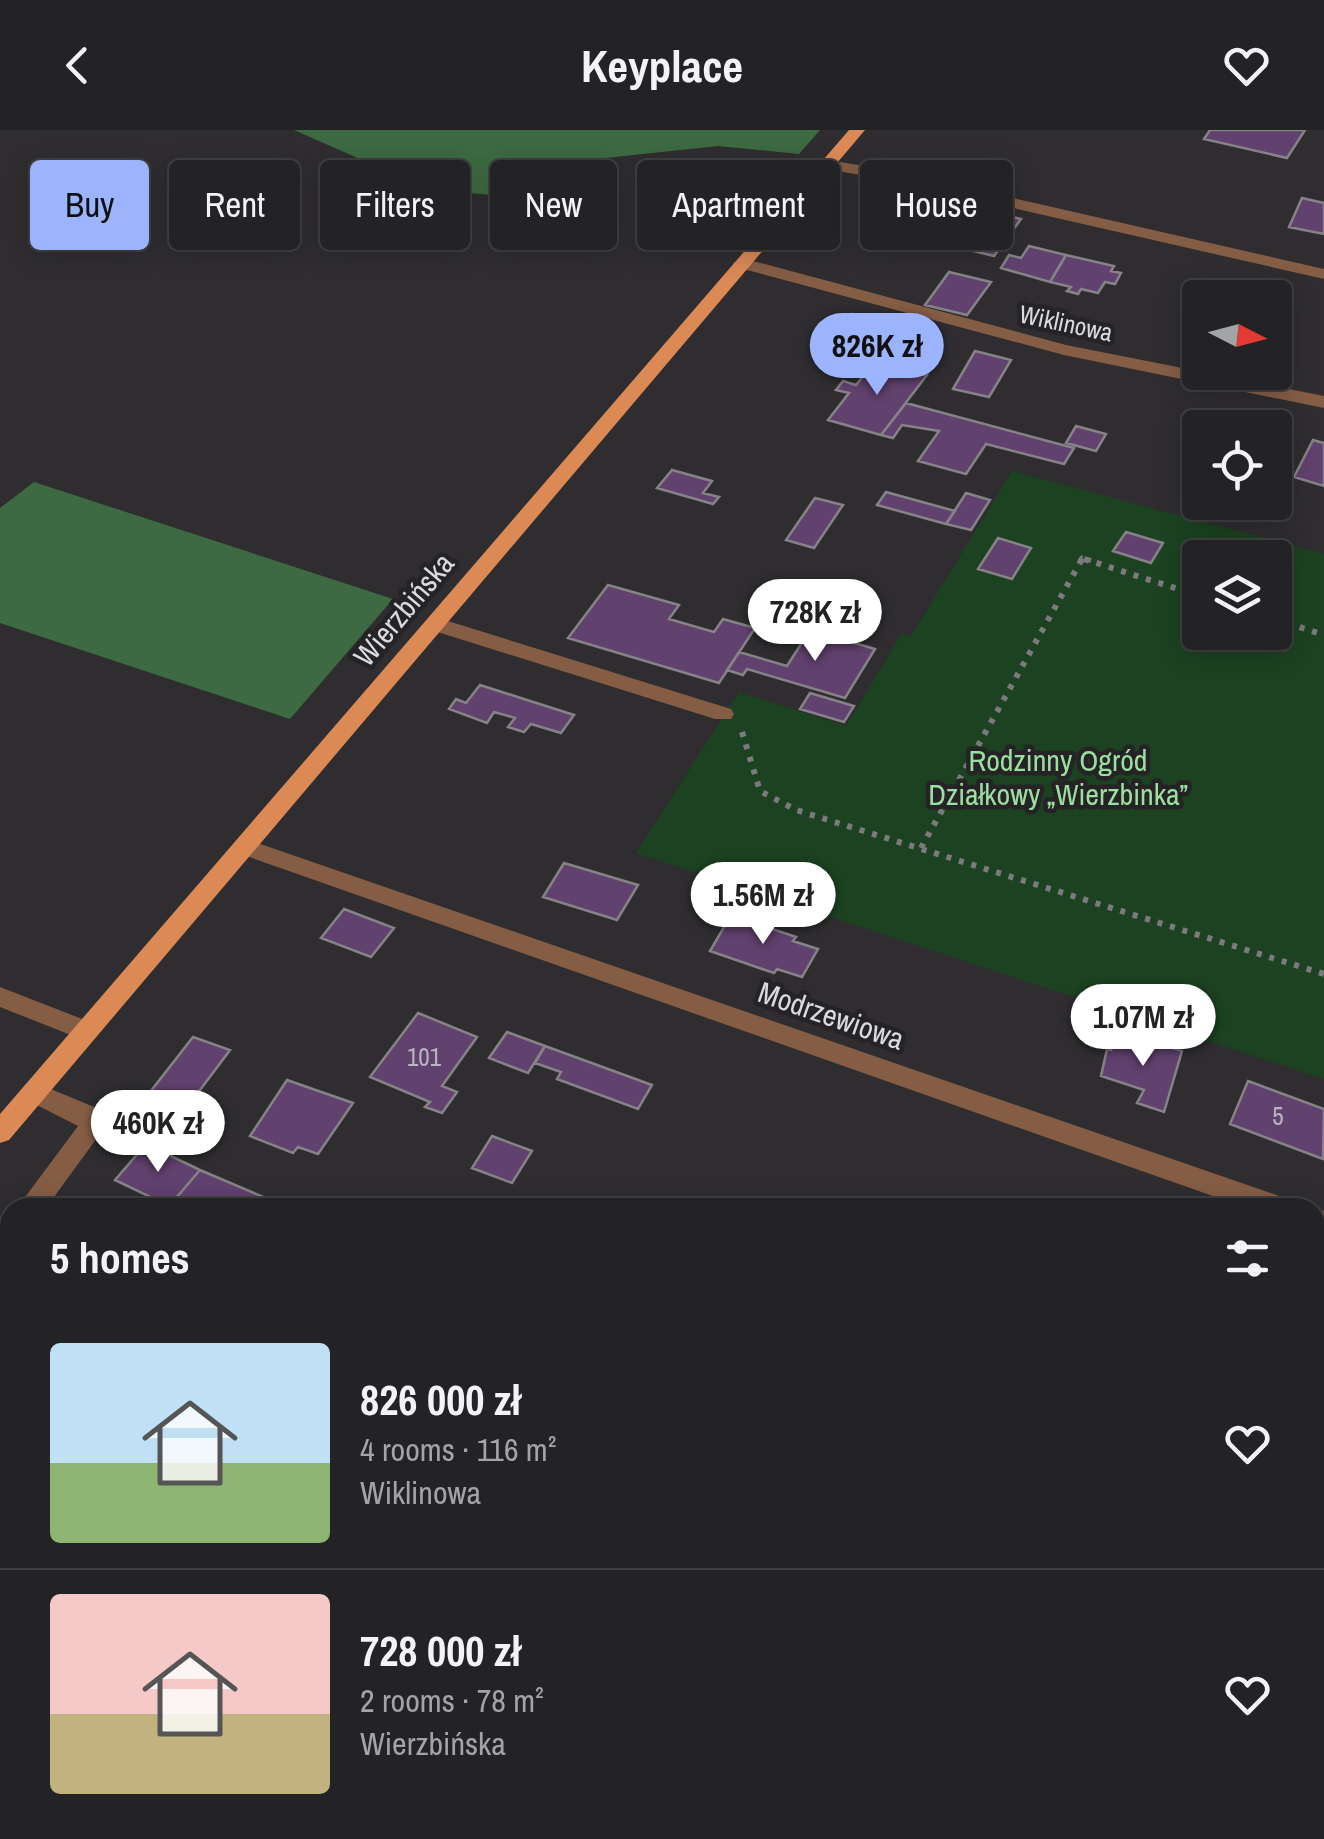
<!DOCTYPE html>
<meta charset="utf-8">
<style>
:root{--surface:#232224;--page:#2b2a2c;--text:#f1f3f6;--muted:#a3a4a6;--line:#403f41;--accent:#9cb4fd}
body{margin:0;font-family:"Archivo Narrow",sans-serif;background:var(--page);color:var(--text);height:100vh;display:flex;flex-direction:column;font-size:38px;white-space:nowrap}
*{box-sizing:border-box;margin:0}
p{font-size:32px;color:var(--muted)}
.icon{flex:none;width:55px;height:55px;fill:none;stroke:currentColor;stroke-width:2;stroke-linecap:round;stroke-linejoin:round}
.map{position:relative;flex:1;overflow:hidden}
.details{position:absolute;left:0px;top:1068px;width:1325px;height:642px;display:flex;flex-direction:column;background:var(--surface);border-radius:30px 30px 0 0;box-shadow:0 5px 25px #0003,0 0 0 2px var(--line)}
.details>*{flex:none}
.top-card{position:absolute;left:30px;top:30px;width:1265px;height:90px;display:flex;gap:20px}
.needle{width:65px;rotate:96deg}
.tools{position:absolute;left:1182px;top:150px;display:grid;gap:20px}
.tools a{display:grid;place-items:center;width:110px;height:110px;border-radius:10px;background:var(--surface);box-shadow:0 5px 25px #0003,0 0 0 2px var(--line);font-size:50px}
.price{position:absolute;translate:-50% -85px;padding:0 22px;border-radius:35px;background:#fff;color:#222;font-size:32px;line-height:65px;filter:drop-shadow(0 2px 5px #0008)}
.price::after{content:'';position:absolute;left:50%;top:60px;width:30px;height:22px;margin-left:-15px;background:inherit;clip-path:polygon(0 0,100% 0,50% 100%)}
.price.on{background:var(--accent);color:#111}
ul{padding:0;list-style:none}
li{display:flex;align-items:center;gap:30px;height:250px;padding:0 50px}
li+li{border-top:2px solid var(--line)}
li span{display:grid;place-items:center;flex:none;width:280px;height:200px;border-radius:10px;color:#555}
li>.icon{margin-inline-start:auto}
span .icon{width:120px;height:120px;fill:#fffc;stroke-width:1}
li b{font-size:42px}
h2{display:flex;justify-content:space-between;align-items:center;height:120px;padding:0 50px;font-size:42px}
.pill{padding:0 35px;border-radius:10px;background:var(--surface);box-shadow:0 5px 25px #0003,0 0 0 2px var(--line);font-size:35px;line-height:90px}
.pill.on{background:var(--accent);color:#111}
header{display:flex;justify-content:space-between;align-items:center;height:130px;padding:0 50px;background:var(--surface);font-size:45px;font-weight:700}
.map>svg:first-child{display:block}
.green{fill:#1c4221;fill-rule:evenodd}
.forest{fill:#3d6a42}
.building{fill:#61416e;stroke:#868387;stroke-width:2.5}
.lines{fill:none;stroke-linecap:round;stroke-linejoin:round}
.path-far1{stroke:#7b7a7c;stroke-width:5;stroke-dasharray:4 5;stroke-linecap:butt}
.path{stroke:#7b7a7c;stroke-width:6;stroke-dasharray:5 8;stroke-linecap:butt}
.minor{fill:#855d45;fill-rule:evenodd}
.major{fill:#db8a56;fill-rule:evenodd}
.labels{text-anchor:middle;stroke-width:9;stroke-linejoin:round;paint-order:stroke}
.far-street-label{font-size:25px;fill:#dbdadc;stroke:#252326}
.number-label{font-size:25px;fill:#bcb4c0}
.street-label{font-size:30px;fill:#dbdadc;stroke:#252326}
.park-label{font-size:30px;fill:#9bdfa0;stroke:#252326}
</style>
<header><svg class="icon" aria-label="back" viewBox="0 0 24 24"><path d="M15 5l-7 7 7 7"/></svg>Keyplace<svg class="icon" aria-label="heart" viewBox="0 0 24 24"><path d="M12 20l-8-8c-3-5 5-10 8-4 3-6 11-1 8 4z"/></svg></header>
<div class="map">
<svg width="1324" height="1709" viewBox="0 0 1324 1709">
<rect width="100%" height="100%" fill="#2f2d30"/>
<path class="green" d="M1012 341 1324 424V949L636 723 739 562 846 596 902 503 911 506ZM1200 428H1275V502H1200Z"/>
<path class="forest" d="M294 0H820L799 24 718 16 596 29 546 70 428 59Z
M34 352 393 469 290 589 0 493V378Z"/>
<path class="building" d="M1210 0H1305L1287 28 1204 9Z
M1302 68 1324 73V104L1289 97Z
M989 81 1021 89 994 126 961 118Z
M1029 116 1066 125 1050 152 1001 138 1009 125 1021 128Z
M1066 125 1114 136 1111 141 1121 143 1115 154 1105 152 1098 163 1081 159 1078 164 1067 161 1071 157 1050 152Z
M949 142 991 152 967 185 925 175Z
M852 184 883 192 875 203 902 210 888 228 830 214Z
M975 221 1011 230 989 267 953 259Z
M875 231 927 245 881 305 828 290 849 263 836 260 843 251 856 255Z
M906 273 1074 318 1064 334 986 314 966 344 918 331 939 301 902 295 893 308 881 305Z
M1076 296 1106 304 1096 321 1066 313Z
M1313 310 1324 313V356L1294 347Z
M672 340 712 351 703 363 719 367 713 374 657 358Z
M886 362 955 381 946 394 877 375Z
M966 363 990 370 971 400 946 394Z
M815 368 843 375 814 418 786 410Z
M1126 402 1163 413 1151 433 1113 421Z
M998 408 1031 418 1012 449 978 439Z
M608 455 679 475 669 489 714 502 723 489 755 498 719 553 568 508Z
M810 500 875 519 845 568 747 539 743 545 727 540 739 522 787 536Z
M480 555 574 585 561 603 531 594 524 602 508 597 515 588 494 582 487 593 449 579 456 569 466 573Z
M810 563 854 576 844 592 800 579Z
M564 733 638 755 617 790 543 767Z
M344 779 394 798 371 827 321 808Z
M731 785 796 807 793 811 818 819 802 847 777 839 774 843 710 821Z
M418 883 477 907 442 956 457 962 442 983 425 977 430 972 370 947Z
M507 902 545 916 528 943 489 928Z
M1118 905 1136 912 1139 907 1182 921 1164 982 1137 973 1144 960 1101 946 1107 919 1111 920Z
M193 907 230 920 185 980 147 966Z
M545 916 652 955 638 979 557 949 561 942 535 933Z
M287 950 353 973 318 1024 298 1017 293 1023 250 1006Z
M1248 951 1324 979 1323 1029 1230 994Z
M492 1006 532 1021 512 1053 472 1038Z
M146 1014 200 1040 169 1076 115 1050Z
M200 1040 282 1075 287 1068 310 1078H197L177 1067Z
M1324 1347V1424H1322L1315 1413V1348Z"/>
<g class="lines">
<path class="path-far1" d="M1080 431 1082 428 1092 431"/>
<path class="path" d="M1084 429 1200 466
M1275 489 1324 505
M742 602 760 661 796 680 1324 844
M921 718 1082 429"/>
<path class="minor" d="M827 30 895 41 1324 139V149L895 51 821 38V32Z
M742 128 1066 215 1324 266V278L1064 225 736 137 733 133Z
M435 487 731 579 734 584 731 589H715L428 499 424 494Z
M246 709 1291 1070 1294 1078H1247L238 723 234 717 238 711Z
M0 857 95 894 99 901 95 908 86 911 0 877Z
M34 952 94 977 105 997 46 1078H17L78 996 25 969 21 962 25 955Z
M1315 1078 1324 1081V1103L1315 1100Z
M10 1091V1122L0 1126V1095Z"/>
<path class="major" d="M849 0H865L9 1010 0 1013V984Z"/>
</g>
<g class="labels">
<g class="far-street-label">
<text transform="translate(1066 193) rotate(12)" y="9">Wiklinowa</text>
</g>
<g class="number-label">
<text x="424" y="936">101</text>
<text x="1278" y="995">5</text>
</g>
<g class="street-label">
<text transform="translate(404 480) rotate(-50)" y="10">Wierzbińska</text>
<text transform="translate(831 886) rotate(19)" y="10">Modrzewiowa</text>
</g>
<g class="park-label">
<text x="1058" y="641">Rodzinny Ogród<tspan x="1058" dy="34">Działkowy „Wierzbinka”</tspan></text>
</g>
</g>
</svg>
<div class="tools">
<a><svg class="needle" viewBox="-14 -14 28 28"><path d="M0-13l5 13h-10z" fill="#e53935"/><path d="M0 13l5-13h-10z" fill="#a3a4a6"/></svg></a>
<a><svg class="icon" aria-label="locate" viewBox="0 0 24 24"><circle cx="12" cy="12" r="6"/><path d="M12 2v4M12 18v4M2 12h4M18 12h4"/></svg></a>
<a><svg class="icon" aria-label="layers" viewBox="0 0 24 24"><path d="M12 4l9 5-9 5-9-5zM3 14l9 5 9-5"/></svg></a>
</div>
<b class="price on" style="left:877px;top:268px">826K zł</b>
<b class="price" style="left:815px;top:534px">728K zł</b>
<b class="price" style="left:763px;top:817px">1.56M zł</b>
<b class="price" style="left:1143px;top:939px">1.07M zł</b>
<b class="price" style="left:158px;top:1045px">460K zł</b>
<div class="top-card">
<a class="pill on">Buy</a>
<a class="pill">Rent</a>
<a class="pill">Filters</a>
<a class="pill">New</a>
<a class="pill">Apartment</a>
<a class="pill">House</a>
</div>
<section class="details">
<h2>5 homes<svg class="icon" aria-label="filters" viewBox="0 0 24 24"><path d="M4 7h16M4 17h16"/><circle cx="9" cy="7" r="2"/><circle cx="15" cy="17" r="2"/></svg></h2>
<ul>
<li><span style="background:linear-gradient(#bfe0f5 60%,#8fb573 0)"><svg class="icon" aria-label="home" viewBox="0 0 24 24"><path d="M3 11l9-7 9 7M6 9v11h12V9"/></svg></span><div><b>826 000 zł</b><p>4 rooms · 116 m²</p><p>Wiklinowa</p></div><svg class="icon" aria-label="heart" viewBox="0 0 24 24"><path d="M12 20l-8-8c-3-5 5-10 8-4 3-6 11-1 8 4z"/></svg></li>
<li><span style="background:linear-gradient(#f6c9c9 60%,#c2b280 0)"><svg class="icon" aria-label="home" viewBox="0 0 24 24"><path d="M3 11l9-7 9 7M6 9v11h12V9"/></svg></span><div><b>728 000 zł</b><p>2 rooms · 78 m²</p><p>Wierzbińska</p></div><svg class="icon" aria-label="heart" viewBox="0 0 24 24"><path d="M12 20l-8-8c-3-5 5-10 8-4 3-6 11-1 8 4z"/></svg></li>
</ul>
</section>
</div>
